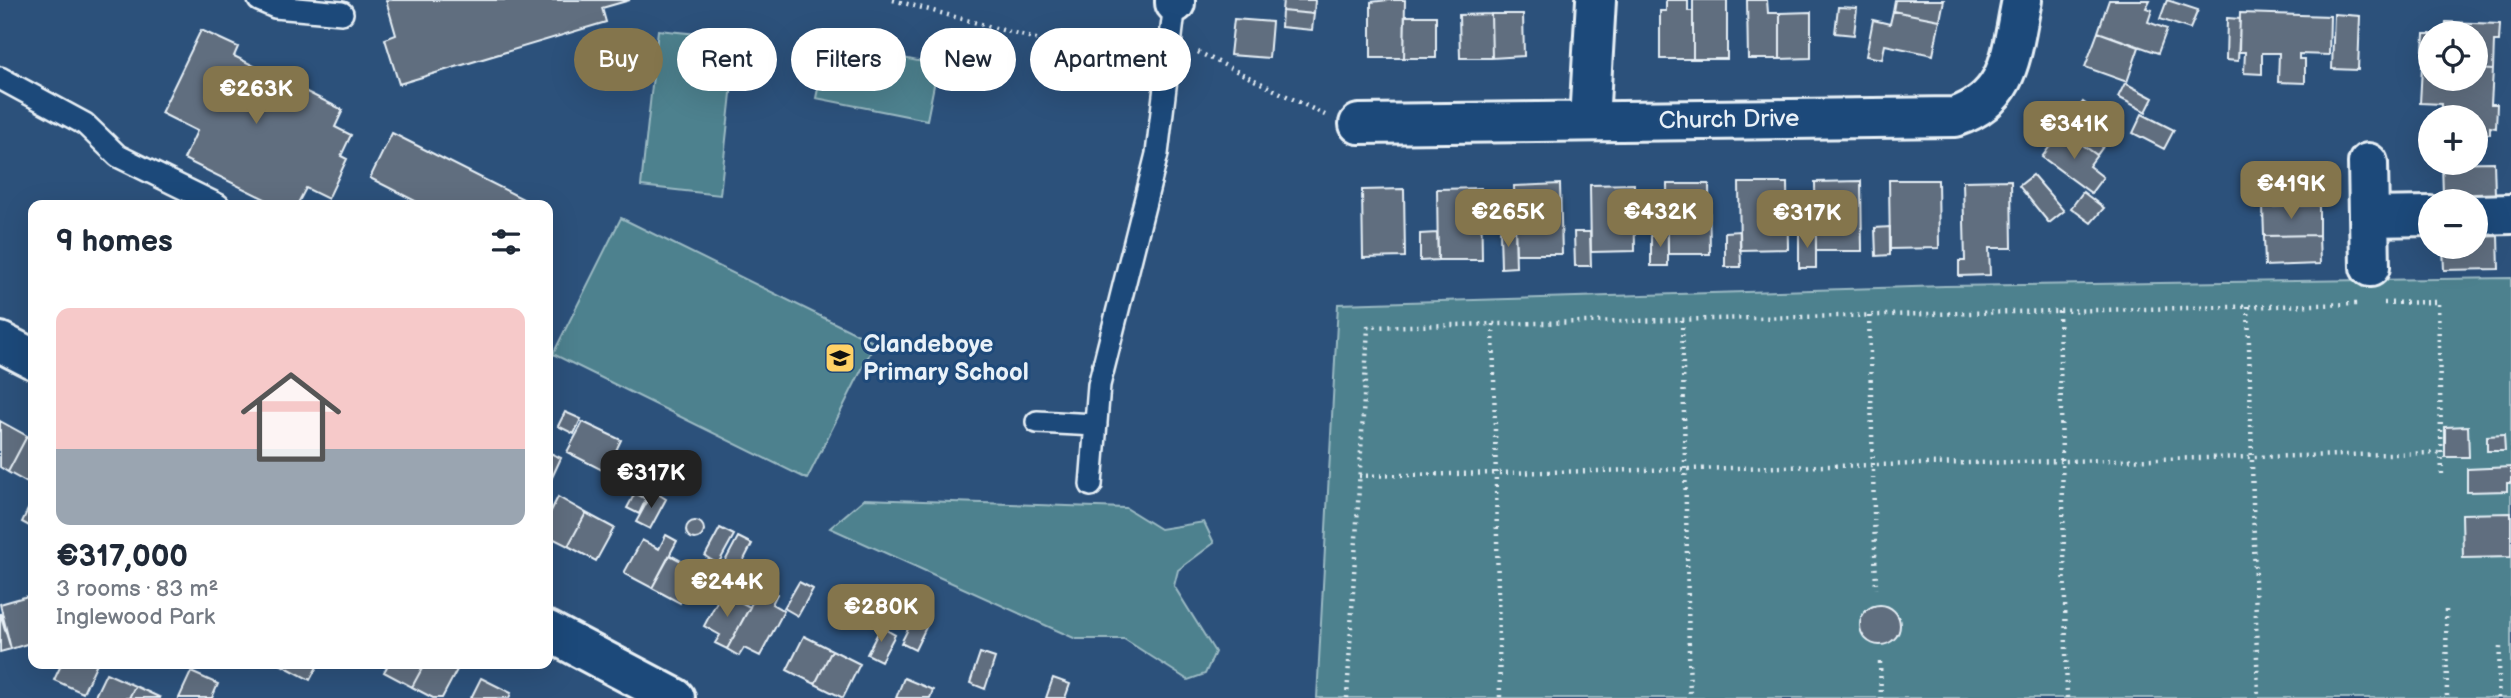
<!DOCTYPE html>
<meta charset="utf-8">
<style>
:root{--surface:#fff;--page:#f2f2f3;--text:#1f2937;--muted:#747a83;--line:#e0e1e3;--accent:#84754c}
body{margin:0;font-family:"Balsamiq Sans",sans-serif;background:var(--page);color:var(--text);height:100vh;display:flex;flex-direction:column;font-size:26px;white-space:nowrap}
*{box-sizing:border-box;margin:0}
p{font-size:23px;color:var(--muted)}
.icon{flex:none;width:38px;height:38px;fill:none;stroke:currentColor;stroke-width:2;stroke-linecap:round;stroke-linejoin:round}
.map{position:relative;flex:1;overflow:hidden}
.side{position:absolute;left:28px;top:200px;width:525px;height:469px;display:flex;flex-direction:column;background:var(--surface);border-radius:14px;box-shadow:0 7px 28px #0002}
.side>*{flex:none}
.hud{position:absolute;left:574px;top:28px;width:665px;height:63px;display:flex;gap:14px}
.controls{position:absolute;left:2418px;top:21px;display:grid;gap:14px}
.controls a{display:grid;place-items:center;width:70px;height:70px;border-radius:50%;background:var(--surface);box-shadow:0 7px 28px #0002;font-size:35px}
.price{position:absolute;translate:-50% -60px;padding:0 16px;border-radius:14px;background:var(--accent);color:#fff;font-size:23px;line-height:46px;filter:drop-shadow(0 2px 4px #0008)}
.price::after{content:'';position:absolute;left:50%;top:42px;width:21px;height:16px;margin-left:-10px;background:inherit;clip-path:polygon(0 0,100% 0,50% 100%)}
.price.current{background:#222;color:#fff}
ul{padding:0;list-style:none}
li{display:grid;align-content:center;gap:14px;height:371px;padding:0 28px}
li+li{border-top:2px solid var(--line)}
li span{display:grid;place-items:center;height:217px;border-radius:14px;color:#555}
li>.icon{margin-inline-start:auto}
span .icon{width:126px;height:126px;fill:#fffc;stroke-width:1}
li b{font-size:30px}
h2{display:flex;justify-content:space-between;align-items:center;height:84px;padding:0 28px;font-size:30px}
.tag{padding:0 24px;border-radius:32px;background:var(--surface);box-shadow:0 7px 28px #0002;font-size:24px;line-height:63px}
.tag.current{background:var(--accent);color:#fff}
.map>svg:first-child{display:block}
.green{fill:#4d818e;stroke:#9ab9c3;stroke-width:2}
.building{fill:#606e7f;stroke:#e8f1f8;stroke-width:2}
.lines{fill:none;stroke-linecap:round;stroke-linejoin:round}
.lane-casing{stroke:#e8f1f8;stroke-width:26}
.street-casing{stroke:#e8f1f8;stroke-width:44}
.path{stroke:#e8f1f8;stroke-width:4.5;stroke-dasharray:2 5;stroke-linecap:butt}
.lane{stroke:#1f4a7a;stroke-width:21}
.street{stroke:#1f4a7a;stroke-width:38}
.labels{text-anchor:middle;stroke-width:6;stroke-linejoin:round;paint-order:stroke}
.street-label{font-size:24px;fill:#e8f1f8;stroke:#1f4a7a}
.poi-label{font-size:24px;font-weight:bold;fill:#e8f1f8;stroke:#1f4a7a;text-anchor:start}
</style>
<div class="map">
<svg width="2511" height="698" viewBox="0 0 2511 698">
<rect width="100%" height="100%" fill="#2c517b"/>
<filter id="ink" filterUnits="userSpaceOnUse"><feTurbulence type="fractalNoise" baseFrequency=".0143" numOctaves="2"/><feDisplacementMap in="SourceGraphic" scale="14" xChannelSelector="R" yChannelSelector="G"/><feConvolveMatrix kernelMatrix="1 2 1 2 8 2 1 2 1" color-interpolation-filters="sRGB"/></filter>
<g filter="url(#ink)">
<path class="green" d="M658 30 737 38 720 195 641 186Z
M828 43 938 65 927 120 816 98Z
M621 218 875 343 807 479 553 354Z
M2511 278V698H1317L1338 304 1945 286Z
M864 499 1126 508 1160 529 1204 522 1214 543 1178 570 1174 586 1215 652 1205 674 1188 680 1124 639H1076L830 528Z"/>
<path class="building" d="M386 0H630L602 8 606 22 399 84 385 39 396 35Z
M1283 0H1315L1314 14 1282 11Z
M1388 0H1405L1404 58H1371V2Z
M1666 0H1688V11H1693V59H1660V11H1666Z
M1693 0H1727V59H1693Z
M1747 0H1767L1768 13H1780V59H1748Z
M1895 0H1944L1940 20 1893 11Z
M2109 0H2150L2146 8 2152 10 2148 22 2167 29 2158 53 2098 32Z
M2167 0 2198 10 2190 29 2160 19Z
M1838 7 1857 8 1854 35 1835 33Z
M1282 11 1314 14 1312 30 1281 27Z
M1893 11 1940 20 1933 55 1885 45 1882 59 1866 56 1873 20 1890 24Z
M1811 12V58L1780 59V13Z
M2240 13 2330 16 2329 55 2299 54V59H2305V83L2278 82 2279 53H2262V74L2244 73 2245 52H2239Z
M1491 14 1492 58H1460L1459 15Z
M1491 14H1523L1524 56 1492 58Z
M2334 14 2360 16 2358 70 2332 69Z
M1405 16H1436V58H1404Z
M2227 18 2240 19 2238 61 2226 60Z
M1234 19 1272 22 1269 58 1230 55Z
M2446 22 2500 24 2499 41H2494L2493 70 2476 69V33H2445Z
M201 30 238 47 234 56 343 110 335 127 351 135 341 156 347 159 328 199 306 188 297 205H277L184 159 197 131 161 113Z
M2098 32 2139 47 2127 82 2085 67Z
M2424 34H2431V67H2422Z
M2422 67H2431V79H2476V69L2493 70 2491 104H2497L2496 128 2490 127V134L2476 133V117H2441L2442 104 2420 103Z
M2125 83 2153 98 2146 112 2118 97Z
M2083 102 2117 127 2097 155 2062 130Z
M2142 114 2174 130 2164 149 2133 133Z
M2062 130 2097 155 2089 166 2103 177 2091 193 2042 157Z
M392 133 535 205H423L370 178Z
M2494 162 2495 194 2443 195 2442 163Z
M2318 170 2319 202 2263 203 2262 171Z
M2033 175 2064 211 2049 223 2019 186Z
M1889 180H1938L1939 248 1890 249Z
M2011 180 2012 248H1989L1990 275 1959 276V261H1965L1963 181Z
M1861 181 1862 251H1816L1815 182Z
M1739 183H1787L1788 249 1740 250Z
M1560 184 1562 254H1516L1514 186Z
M1634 184 1635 251 1591 252 1590 185Z
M1667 184H1709L1710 254H1668Z
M1481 188 1482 260H1438L1437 189Z
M1404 189 1405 257 1363 258 1362 190Z
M2083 192 2104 208 2091 223 2071 208Z
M2319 205V235L2264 236 2263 207Z
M1890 227V255L1876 256 1875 228Z
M1500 231H1515L1516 267 1501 268Z
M1740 231 1741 267H1725V232Z
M1574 232H1590L1591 266H1575Z
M1651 232H1668V266H1651Z
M1799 232H1816V268H1799Z
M1437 233 1438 260 1420 261V234Z
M2319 235 2320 264 2265 266 2264 236Z
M2498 236 2499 269 2444 270 2443 247H2476V237Z
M565 412 581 419 574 434 558 426Z
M0 421 27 436 8 472 0 467Z
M583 422 621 440 606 472 567 452Z
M2468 426 2469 457H2445V427Z
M2504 435 2505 451H2487V436Z
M27 436 33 439V486L8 472Z
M548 452 561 458 548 486Z
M2511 467V483H2507V491L2467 492V469Z
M653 491 666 499 650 529 636 522Z
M635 493 646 499 639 514 627 508Z
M558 497 586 513 568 546 548 536V517Z
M33 499V528L22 522Z
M586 513 614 528 596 561 568 546Z
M2511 513V557L2463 558 2462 514Z
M686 530a9 9 0 1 1 18 0a9 9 0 1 1-18 0Z
M720 528 734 535 718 564 705 556Z
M666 535 677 541 652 588 624 573 642 540 659 549Z
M738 537 752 544 737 573 723 565Z
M670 555 698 570 680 603 652 588Z
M799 582 813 589 798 616 784 608Z
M761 586 777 594 772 604 784 611 760 656 744 648 739 656 727 649Z
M722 592 750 607 727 649 715 643 720 635 704 626Z
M28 596 33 612V642L11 649 0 604Z
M1860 625a20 20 0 1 1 40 0a20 20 0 1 1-40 0Z
M0 613 11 649 0 652Z
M915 615 929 621 915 650 901 643Z
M881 627 895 635 881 661 867 654Z
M804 636 832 650 815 684 787 670Z
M832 650 860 664 843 698 815 684Z
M980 653 995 658 985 689 970 683Z
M62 663H97L83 693 54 680Z
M278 663H319L310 680Z
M389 663H425L412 687 384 672Z
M425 663H449L458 668 442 698H433L412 687Z
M191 672 218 684 212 698H179Z
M106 673 135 686 129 698H94Z
M481 678 511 693 509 698H471Z
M904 678 933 690 930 698H896Z
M1053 678 1070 684 1065 698H1046Z
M135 686 161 698H129Z"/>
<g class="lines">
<g class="lane-casing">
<path id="lane" d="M259 0 275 7 342 13
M0 78 85 124 118 156 218 205
M1037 422 1096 425
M1091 485 1099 385 1157 154 1175 3"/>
</g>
<g class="street-casing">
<path id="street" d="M1175 3V0
M1589 121 1596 0
M1359 124 1955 117C2012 98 2011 51 2022 0
M2368 163 2370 267
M2476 215 2511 214
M2369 217 2431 216
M0 342 33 359
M548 631 675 698"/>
</g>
<path class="path" d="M893 0 1131 65 1139 49
M1198 52 1325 115
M2384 303 2438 302 2442 478
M2248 306 2258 698
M2059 311 2067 698
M1869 316 1876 589
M1682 320 1690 698
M1493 324 1500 698
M1359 476 2439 453
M2446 610 2447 698
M1880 662 1881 698
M1347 698 1368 327 2358 304
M2498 698 2500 647"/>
<use href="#lane" class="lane"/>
<use href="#street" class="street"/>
</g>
</g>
<defs>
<g id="school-square" transform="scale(1.575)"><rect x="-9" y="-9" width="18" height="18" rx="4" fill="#ffd166" stroke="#1f4a7a"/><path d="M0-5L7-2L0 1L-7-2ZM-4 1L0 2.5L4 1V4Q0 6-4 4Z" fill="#111"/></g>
</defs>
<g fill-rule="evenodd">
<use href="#school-square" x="840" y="358"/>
</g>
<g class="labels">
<g class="street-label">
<text transform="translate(1729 119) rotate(-1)" y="8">Church Drive</text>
</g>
<g class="poi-label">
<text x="863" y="352">Clandeboye<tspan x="863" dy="28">Primary School</tspan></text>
</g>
</g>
</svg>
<div class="controls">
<a><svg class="icon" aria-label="locate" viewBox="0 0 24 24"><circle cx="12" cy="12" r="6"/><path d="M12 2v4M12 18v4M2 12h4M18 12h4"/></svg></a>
<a>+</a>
<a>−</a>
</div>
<b class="price" style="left:256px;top:126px">€263K</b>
<b class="price" style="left:2074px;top:161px">€341K</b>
<b class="price" style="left:2291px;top:221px">€419K</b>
<b class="price" style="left:1508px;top:249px">€265K</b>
<b class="price" style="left:1660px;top:249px">€432K</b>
<b class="price" style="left:1807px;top:250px">€317K</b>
<b class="price current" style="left:651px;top:510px">€317K</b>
<b class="price" style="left:727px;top:619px">€244K</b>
<b class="price" style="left:881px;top:644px">€280K</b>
<div class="hud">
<a class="tag current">Buy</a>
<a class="tag">Rent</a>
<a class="tag">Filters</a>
<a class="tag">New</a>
<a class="tag">Apartment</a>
</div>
<section class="side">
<h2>9 homes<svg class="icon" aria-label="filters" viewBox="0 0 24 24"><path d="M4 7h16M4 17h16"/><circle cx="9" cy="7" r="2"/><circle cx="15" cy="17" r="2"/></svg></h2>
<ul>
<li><span style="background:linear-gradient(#f6c9c9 65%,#9aa5b1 0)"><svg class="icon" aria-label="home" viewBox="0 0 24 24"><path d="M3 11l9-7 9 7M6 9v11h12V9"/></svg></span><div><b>€317,000</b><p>3 rooms · 83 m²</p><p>Inglewood Park</p></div></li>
</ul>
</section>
</div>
